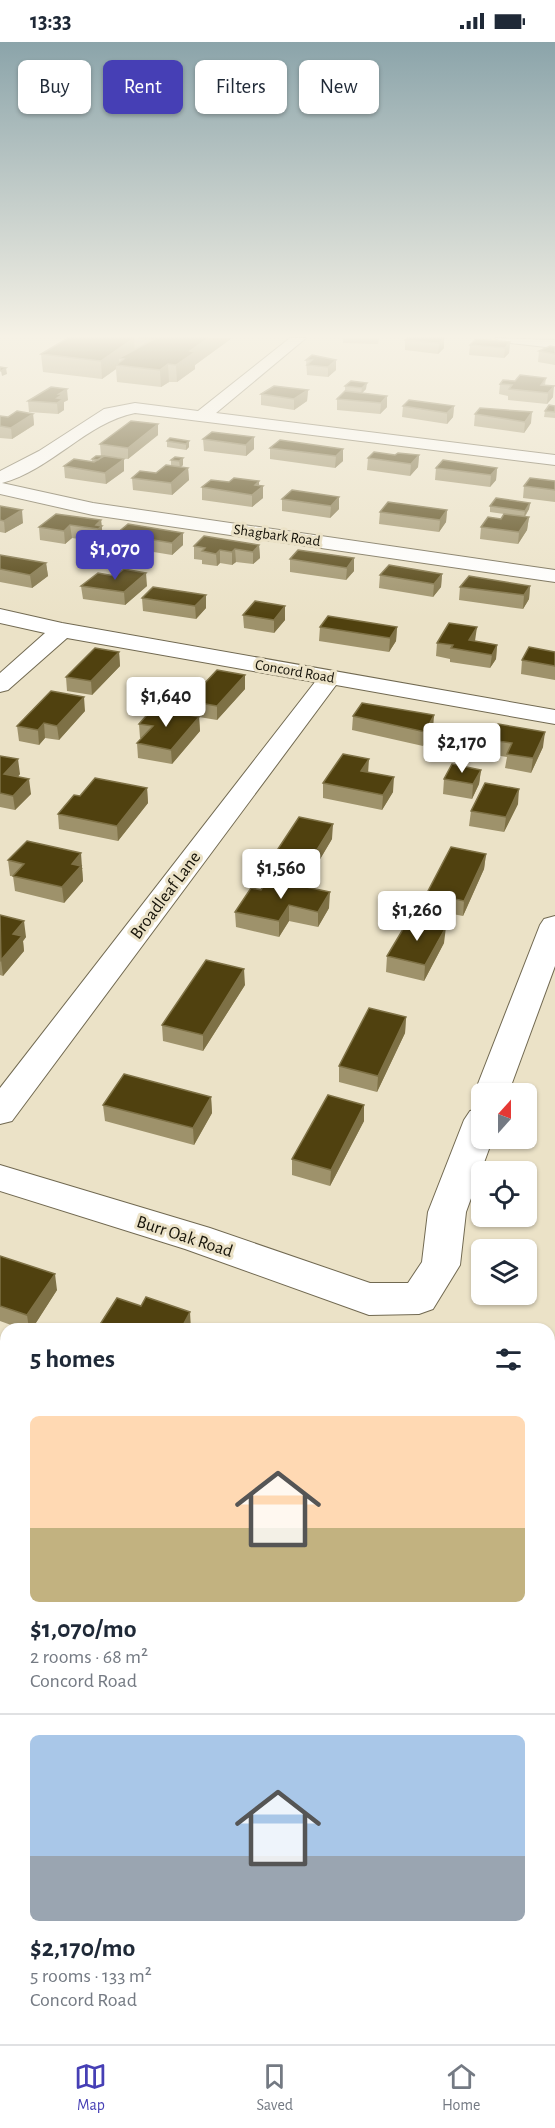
<!DOCTYPE html>
<meta charset="utf-8">
<style>
:root{--surface:#fff;--page:#f6f6f7;--text:#1f2937;--muted:#747a83;--line:#e0e1e3;--accent:#463fb5}
body{margin:0;font-family:"Alegreya Sans",sans-serif;background:var(--page);color:var(--text);height:100vh;display:flex;flex-direction:column;font-size:22px;white-space:nowrap}
*{box-sizing:border-box;margin:0}
p{font-size:20px;color:var(--muted)}
.icon{flex:none;width:33px;height:33px;fill:none;stroke:currentColor;stroke-width:2;stroke-linecap:round;stroke-linejoin:round}
.map{position:relative;flex:1;overflow:hidden}
.drawer{position:absolute;left:0px;top:1281px;width:555px;height:722px;display:flex;flex-direction:column;background:var(--surface);border-radius:18px 18px 0 0;box-shadow:0 2px 4px #0004}
.drawer>*{flex:none}
.guide{position:absolute;left:18px;top:18px;width:519px;height:54px;display:flex;gap:12px}
.needle{width:39px;rotate:21deg}
.buttons{position:absolute;left:471px;top:1041px;display:grid;gap:12px}
.buttons a{display:grid;place-items:center;width:66px;height:66px;border-radius:9px;background:var(--surface);box-shadow:0 2px 4px #0004;font-size:30px}
.price{position:absolute;translate:-50% -51px;padding:0 14px;border-radius:6px;background:#fff;color:#222;font-size:20px;line-height:39px;filter:drop-shadow(0 2px 3px #0008)}
.price::after{content:'';position:absolute;left:50%;top:36px;width:18px;height:14px;margin-left:-9px;background:inherit;clip-path:polygon(0 0,100% 0,50% 100%)}
.price.selected{background:var(--accent);color:#fff}
ul{padding:0;list-style:none}
li{display:grid;align-content:center;gap:12px;height:318px;padding:0 30px}
li+li{border-top:2px solid var(--line)}
li span{display:grid;place-items:center;height:186px;border-radius:9px;color:#555}
li>.icon{margin-inline-start:auto}
span .icon{width:108px;height:108px;fill:#fffc;stroke-width:1}
li b{font-size:26px}
h2{display:flex;justify-content:space-between;align-items:center;height:72px;padding:0 30px;font-size:26px}
.chip{padding:0 21px;border-radius:9px;background:var(--surface);box-shadow:0 2px 4px #0004;font-size:21px;line-height:54px}
.chip.selected{background:var(--accent);color:#fff}
.status{display:flex;justify-content:space-between;align-items:center;height:42px;padding:0 30px;background:var(--surface);direction:ltr}
.status svg{height:16px;fill:currentColor}
.tabs{display:flex;justify-content:space-around;align-items:center;height:84px;border-top:2px solid var(--line);background:var(--surface);font-size:16px;color:var(--muted)}
.tabs a{display:grid;justify-items:center;gap:3px}
.tabs .selected{color:var(--accent)}
.map>svg:first-child{display:block}
.lines{fill:none;stroke-linecap:round;stroke-linejoin:round}
.minor-casing{stroke:#716951;stroke-width:2}
.major-casing{stroke:#fff;stroke-width:2}
.path{stroke:#797361;stroke-width:6;stroke-dasharray:8 8;stroke-linecap:butt}
.minor{fill:#fff;fill-rule:evenodd}
.major{fill:#b2b5ee;fill-rule:evenodd}
.wall{fill:#9e926b}
.shaded-wall{fill:#7e7146}
.building{fill:#50410f;stroke:#7e7146;stroke-width:1.5}
.labels{text-anchor:middle;stroke-width:6;stroke-linejoin:round;paint-order:stroke}
.far-street-label{font-size:15px;fill:#161309;stroke:#ebe2c7}
.street-label{font-size:18px;fill:#161309;stroke:#ebe2c7}
</style>
<div class="status"><b>13:33</b><svg viewBox="0 0 49 12"><path d="M0 12V9h3v3zM5 12V6h3v6zM10 12V3h3v9zM15 12V0h3v12zM26 1h20v11H26zM47 4h2v5h-2z"/></svg></div>
<div class="map">
<svg width="555" height="2002" viewBox="0 0 555 2002">
<rect width="100%" height="100%" fill="#ebe2c7"/>
<g class="lines">
<g class="minor-casing">
<path id="minor" d="M290 296H306L216 371 555 413V423L135 371C86 381 51 428 2 441L93 461 555 528V540L93 473 0 452V429L39 409 104 367 135 361 198 369Z
M495 296 555 298V306L502 300Z
M0 567 62 581 555 668V682L336 643 12 1079 0 1082V1046L315 640 67 596 8 648 0 650V631L45 591 0 581Z
M555 874V924L508 1052H482V1061L479 1060 474 1052 540 883 544 877Z
M482 1066V1096H493L466 1170 460 1223 433 1267 419 1272 369 1273 185 1207 0 1149V1123L210 1186 370 1241H408L422 1220 428 1170 464 1078 470 1069Z
M0 1624 6 1626V1676L0 1674Z"/>
</g>
<g class="major-casing">
<path id="major" d="M0 1816 6 1818V1874L0 1871Z
M555 1877V1943L549 1945V1879Z
M0 1935 6 1937V1996L0 1994Z
M36 1996H103L106 2002H38Z
M296 1996H364L367 2002H298Z"/>
</g>
<path class="path" d="M506 1999 507 2002"/>
<use href="#minor" class="minor"/>
<use href="#major" class="major"/>
</g>
<path class="wall" d="M68 296H232L195 323V327L177 340H169L161 345 117 340 116 327 102 337 43 330 41 312Z
M343 296H379L378 302 343 301Z
M444 296V306L438 312 405 308V298Z
M510 300 509 311 504 316 469 313 470 303Z
M555 305V323L538 320 539 309Z
M306 318H336V328L328 335 307 333Z
M546 336 545 343 553 355 547 362 508 358V354L499 352 500 342Z
M345 344 366 347 362 351 387 354V365L380 372 337 368V357L345 349Z
M308 348 307 359 294 368 261 363V352Z
M68 358 64 360V368L58 372 29 370 28 359Z
M403 364H454L453 375 447 382 402 375Z
M555 364V376L544 375 545 369Z
M480 366 531 381 524 391 474 384 475 372Z
M33 372 34 383 12 397 0 396V374L8 375Z
M158 382V393L128 417 111 415 124 417V429L106 442 65 436 64 424 92 420V417L103 414H101L100 402Z
M254 395V407L246 414 204 409 203 397Z
M167 399H189V405L186 408 167 405Z
M270 406 343 407V419L335 426 270 417Z
M419 413 418 425 410 434 367 428 368 416Z
M175 415 183 423 180 425 188 426 189 438 172 453 133 448 132 436 156 431 171 424V418Z
M436 426H497L496 438 490 445 435 438Z
M555 439V460L523 456 524 444Z
M259 443 263 444V456L252 465 202 458V445Z
M339 455V467L330 476 282 469V457Z
M530 461 529 467 525 475H529L527 488 518 502 480 497 481 485 501 477 504 472 490 470V464Z
M0 464 23 481 5 491 0 490Z
M447 468 446 480 439 490 379 482 380 470Z
M101 478 103 496 99 500 72 496 65 502 40 498 39 485Z
M128 482 183 503 172 513 117 504 116 492Z
M259 503 260 516 253 522 236 520 232 523 220 521 217 524 202 522V518L194 517V504Z
M0 513 46 521 48 534 32 546 0 540Z
M354 516V529L346 538 290 530V517Z
M442 532 441 545 433 555 379 546 380 533Z
M115 534 147 544 125 563 83 557 81 544Z
M530 544 529 557 523 567 459 558 460 545Z
M206 553V566L196 577 143 569 142 556Z
M285 564V578L274 591 244 586 243 573Z
M320 585H397L396 599 389 610 319 599Z
M475 599 497 603 496 617 490 626 450 620V617L436 614 437 601Z
M119 610 120 624 92 653 67 649 66 635Z
M555 610V638L521 632 522 618Z
M245 633V647L217 678 199 675 200 689 172 722 138 716 137 701 142 696H140L139 682 189 673 188 659Z
M85 669 59 698 45 696 39 703 19 699 17 684Z
M353 674 433 688 423 704 352 688Z
M490 698 543 705 531 731 505 726 507 715 488 712Z
M0 714 20 732 18 735 31 752 15 768 0 765Z
M481 728 479 742 472 757 443 752 444 737Z
M368 730 393 750 382 768 323 756V741Z
M147 746 148 761 118 799 59 787 58 772 80 754Z
M518 762 504 790 469 784 471 769Z
M332 797 307 839 272 832V816Z
M486 812 484 827 463 874 426 867 427 851Z
M8 818 83 826 82 827 83 839 64 861 15 849 13 834H10Z
M251 846 329 866 318 885 289 879 279 895 236 885 235 870Z
M0 873 26 895 23 899 24 909 3 934 0 933Z
M444 901 424 939 386 930 387 914Z
M245 943 203 1009 163 999 162 983Z
M406 975 405 991 377 1050 339 1040V1024Z
M211 1055 212 1071 194 1103 105 1079 103 1063Z
M364 1063V1079L330 1144 292 1133V1117Z
M0 1214 57 1248 32 1287H22L0 1279Z
M549 1353 555 1368V1381L553 1388 549 1389Z"/>
<path class="shaded-wall" d="M134 296 135 313 124 317 119 316V323H116V327L102 337 101 319Z
M208 296H232L195 323V327L177 340 176 323 190 309Z
M444 296V306L438 312 439 301Z
M510 300 509 311 504 316 505 306Z
M336 318V328L328 335V325Z
M168 322 169 340 161 345 160 328Z
M6 326 7 332 2 334 1 329Z
M367 341 366 347 361 352 362 346Z
M554 344 553 355 547 362 548 351Z
M67 347 68 358 64 360V368L58 372 57 361 59 352Z
M308 348 307 359 294 368V357Z
M387 354V365L380 372 381 361Z
M454 364 453 375 447 382V371Z
M532 370 531 381 524 391 525 380Z
M33 372 34 383 12 397 11 386Z
M158 382V393L128 417V406Z
M254 395V407L246 414V403Z
M189 399V405L186 408V402Z
M343 407V419L335 426 336 414Z
M419 413 418 425 410 434 411 422Z
M183 416V423L180 426 179 419Z
M124 417V429L106 442 105 431Z
M188 426 189 438 172 453 171 441Z
M497 426 496 438 490 445 491 433Z
M259 439V448L263 444V456L252 465V453L255 443Z
M339 455V467L330 476 331 464Z
M530 461 529 467 524 475 525 469Z
M22 468 23 481 5 491 4 479Z
M447 468 446 480 439 490 440 478Z
M529 475 527 488 518 502 519 490Z
M101 478 103 496 99 500 98 487 96 483Z
M70 483 72 496 65 502 64 489Z
M183 491V503L172 513V501Z
M259 503 260 516 253 522V510Z
M235 507 236 520 232 523V510Z
M220 508V521L217 524 216 512Z
M354 516V529L346 538 347 526Z
M46 521 48 534 32 546 30 533Z
M146 531 147 544 125 563 124 550Z
M442 532 441 545 433 555 434 542Z
M530 544 529 557 523 567 524 553Z
M206 553V566L196 577 195 564Z
M285 564V578L274 591V578Z
M397 585 396 599 389 610 390 596Z
M477 585 475 599 469 609V598Z
M497 603 496 617 490 626 492 613Z
M119 610 120 624 92 653 91 639Z
M245 633V647L217 678V664Z
M84 655 85 669 59 698 57 684Z
M434 673 433 688 423 704 425 690Z
M199 675 200 689 172 722 171 708Z
M44 681 45 696 39 703 38 688Z
M545 690 543 705 531 731 533 716Z
M18 717 20 732 6 747 4 732Z
M369 717 368 732 361 729Z
M481 728 479 742 472 757 473 742Z
M394 735 393 750 382 768 383 753Z
M29 737 31 752 15 768 13 754Z
M147 746 148 761 118 799 117 784Z
M519 747 518 762 504 790 506 775Z
M333 782 332 797 307 839V824Z
M81 811 83 839 64 861 62 845 72 822Z
M486 812 484 827 463 874 464 859Z
M330 850 329 866 318 885V870Z
M289 863V879L279 895V879Z
M24 879 26 895 23 899 24 909 3 934 1 918 13 892Z
M446 885 444 901 424 939 425 923Z
M244 927 245 943 203 1009V993Z
M406 975 405 991 377 1050 378 1034Z
M211 1055 212 1071 194 1103 193 1086Z
M364 1063V1079L330 1144 331 1128Z
M55 1232 57 1248 32 1287H29L27 1273Z
M190 1270 191 1287H181Z"/>
<path class="building" d="M68 296H134L101 319 41 312Z
M138 296H208L190 309 195 310 176 323 168 322 160 328 116 323 124 317 119 316 153 298Z
M407 296H444L439 301 405 298Z
M476 297 510 300 505 306 470 303Z
M550 304 555 305V312L539 309Z
M312 313 336 318 328 325 307 323 312 318H306Z
M0 325 6 326 1 329 0 328Z
M520 333 546 336 541 343 554 344 548 351 509 347 512 343 500 342 503 338 515 339Z
M351 339 367 341 362 346 345 344Z
M274 344 308 348 294 357 261 352Z
M51 345 67 347 59 352H63L57 356 63 357 57 361 28 359Z
M345 349 387 354 381 361 337 357Z
M409 358 454 364 447 371 403 364Z
M549 363 555 364V370L545 369Z
M480 366 532 370 525 380 475 372Z
M17 369 33 372 11 386 0 384V374L8 375Z
M131 379 158 382 128 406 100 402Z
M212 390 254 395 246 403 203 397Z
M170 396 189 399 186 402 167 399Z
M280 398 343 407 336 414 270 406Z
M374 410 395 413 398 411 419 413 411 422 368 416Z
M96 414H103L98 418 92 417Z
M104 414 124 417 105 431 64 424 74 417 94 420Z
M175 415 183 416 179 419 171 418Z
M443 418 497 426 491 433 436 426Z
M166 423 188 426 171 441 132 436 140 429 156 431Z
M234 436 259 439 255 443 263 444 252 453 202 445 211 438 229 440Z
M530 436 555 439V448L524 444Z
M292 448 339 455 331 464 282 457Z
M496 456 530 461 525 469 490 464Z
M388 460 447 468 440 478 380 470Z
M0 464 22 468 4 479 0 478Z
M56 472 101 478 96 483 102 484 98 487 70 483 64 489 39 485Z
M504 472 529 475 519 490 481 485 488 475 501 477Z
M128 482 183 491 172 501 116 492Z
M204 494 259 503 253 510 235 507 232 510 220 508 216 512 202 509 205 506 194 504Z
M298 508 354 516 347 526 290 517Z
M0 513 46 521 30 533 0 527Z
M389 523 442 532 434 542 380 533Z
M124 527 146 531 124 550 81 544 98 531 115 534Z
M469 534 530 544 524 553 460 545Z
M153 545 206 553 195 564 142 556Z
M255 559 285 564 274 578 243 573Z
M328 574 397 585 390 596 320 585Z
M449 581 477 585 469 598 497 603 492 613 451 606 453 603 437 601Z
M529 605 555 610V624L522 618Z
M95 606 119 610 91 639 66 635Z
M217 628 245 633 217 664 188 659Z
M51 649 84 655 57 684 44 681 38 688 17 684Z
M362 661 434 673 425 690 353 674Z
M153 666 199 675 171 708 137 701 153 684 139 682Z
M498 682 545 690 533 716 507 712 512 701 490 698Z
M343 712 369 717 361 729 394 735 383 753 323 741Z
M0 714 18 717 4 732 29 737 13 754 0 751Z
M452 722 481 728 473 742 444 737Z
M95 736 147 746 117 784 58 772 74 753 80 754Z
M485 741 519 747 506 775 471 769Z
M299 775 333 782 307 824 272 816Z
M27 799 81 811 72 822 81 824 62 845 13 834 24 822 8 818Z
M451 805 486 812 464 859 427 851Z
M268 837 330 850 318 870 289 863 279 879 235 870 251 846 261 848Z
M0 873 24 879 13 892 22 894 1 918Z
M409 877 446 885 425 923 387 914Z
M206 918 244 927 203 993 162 983Z
M369 966 406 975 378 1034 339 1024Z
M124 1032 211 1055 193 1086 103 1063Z
M328 1053 364 1063 331 1128 292 1117Z
M0 1214 55 1232 27 1273 0 1264Z
M146 1255 190 1270 181 1287H97L117 1256 141 1264Z
M549 1353 555 1368V1373L549 1374Z"/>
<linearGradient id="sky" x2="0" y2="1"><stop stop-color="#8ba4aa"/><stop offset="0.51" stop-color="#f6f2e6"/><stop offset="1" stop-color="#f6f2e6" stop-opacity="0"/></linearGradient>
<rect width="555" height="577" fill="url(#sky)"/>
<g class="labels">
<g class="far-street-label">
<text transform="translate(277 493) rotate(8)" y="5">Shagbark Road</text>
<text transform="translate(295 629) rotate(10)" y="5">Concord Road</text>
</g>
<g class="street-label">
<text transform="translate(165 853) rotate(-53)" y="6">Broadleaf Lane</text>
<text transform="translate(185 1194) rotate(18)" y="6">Burr Oak Road</text>
</g>
</g>
</svg>
<div class="buttons">
<a><svg class="needle" viewBox="-14 -14 28 28"><path d="M0-13l5 13h-10z" fill="#e53935"/><path d="M0 13l5-13h-10z" fill="#747a83"/></svg></a>
<a><svg class="icon" aria-label="locate" viewBox="0 0 24 24"><circle cx="12" cy="12" r="6"/><path d="M12 2v4M12 18v4M2 12h4M18 12h4"/></svg></a>
<a><svg class="icon" aria-label="layers" viewBox="0 0 24 24"><path d="M12 4l9 5-9 5-9-5zM3 14l9 5 9-5"/></svg></a>
</div>
<b class="price selected" style="left:115px;top:539px">$1,070</b>
<b class="price" style="left:166px;top:686px">$1,640</b>
<b class="price" style="left:462px;top:732px">$2,170</b>
<b class="price" style="left:281px;top:858px">$1,560</b>
<b class="price" style="left:417px;top:900px">$1,260</b>
<div class="guide">
<a class="chip">Buy</a>
<a class="chip selected">Rent</a>
<a class="chip">Filters</a>
<a class="chip">New</a>
</div>
<section class="drawer">
<h2>5 homes<svg class="icon" aria-label="filters" viewBox="0 0 24 24"><path d="M4 7h16M4 17h16"/><circle cx="9" cy="7" r="2"/><circle cx="15" cy="17" r="2"/></svg></h2>
<ul>
<li><span style="background:linear-gradient(#ffd9b3 60%,#c2b280 0)"><svg class="icon" aria-label="home" viewBox="0 0 24 24"><path d="M3 11l9-7 9 7M6 9v11h12V9"/></svg></span><div><b>$1,070/mo</b><p>2 rooms · 68 m²</p><p>Concord Road</p></div></li>
<li><span style="background:linear-gradient(#a9c7e8 65%,#9aa5b1 0)"><svg class="icon" aria-label="home" viewBox="0 0 24 24"><path d="M3 11l9-7 9 7M6 9v11h12V9"/></svg></span><div><b>$2,170/mo</b><p>5 rooms · 133 m²</p><p>Concord Road</p></div></li>
</ul>
</section>
</div>
<nav class="tabs">
<a class="selected"><svg class="icon" aria-label="map" viewBox="0 0 24 24"><path d="M3 6l6-2 6 2 6-2v14l-6 2-6-2-6 2zM9 4v14M15 6v14"/></svg>Map</a>
<a><svg class="icon" aria-label="saved" viewBox="0 0 24 24"><path d="M7 4h10v16l-5-4-5 4z"/></svg>Saved</a>
<a><svg class="icon" aria-label="home" viewBox="0 0 24 24"><path d="M3 11l9-7 9 7M6 9v11h12V9"/></svg>Home</a>
</nav>
